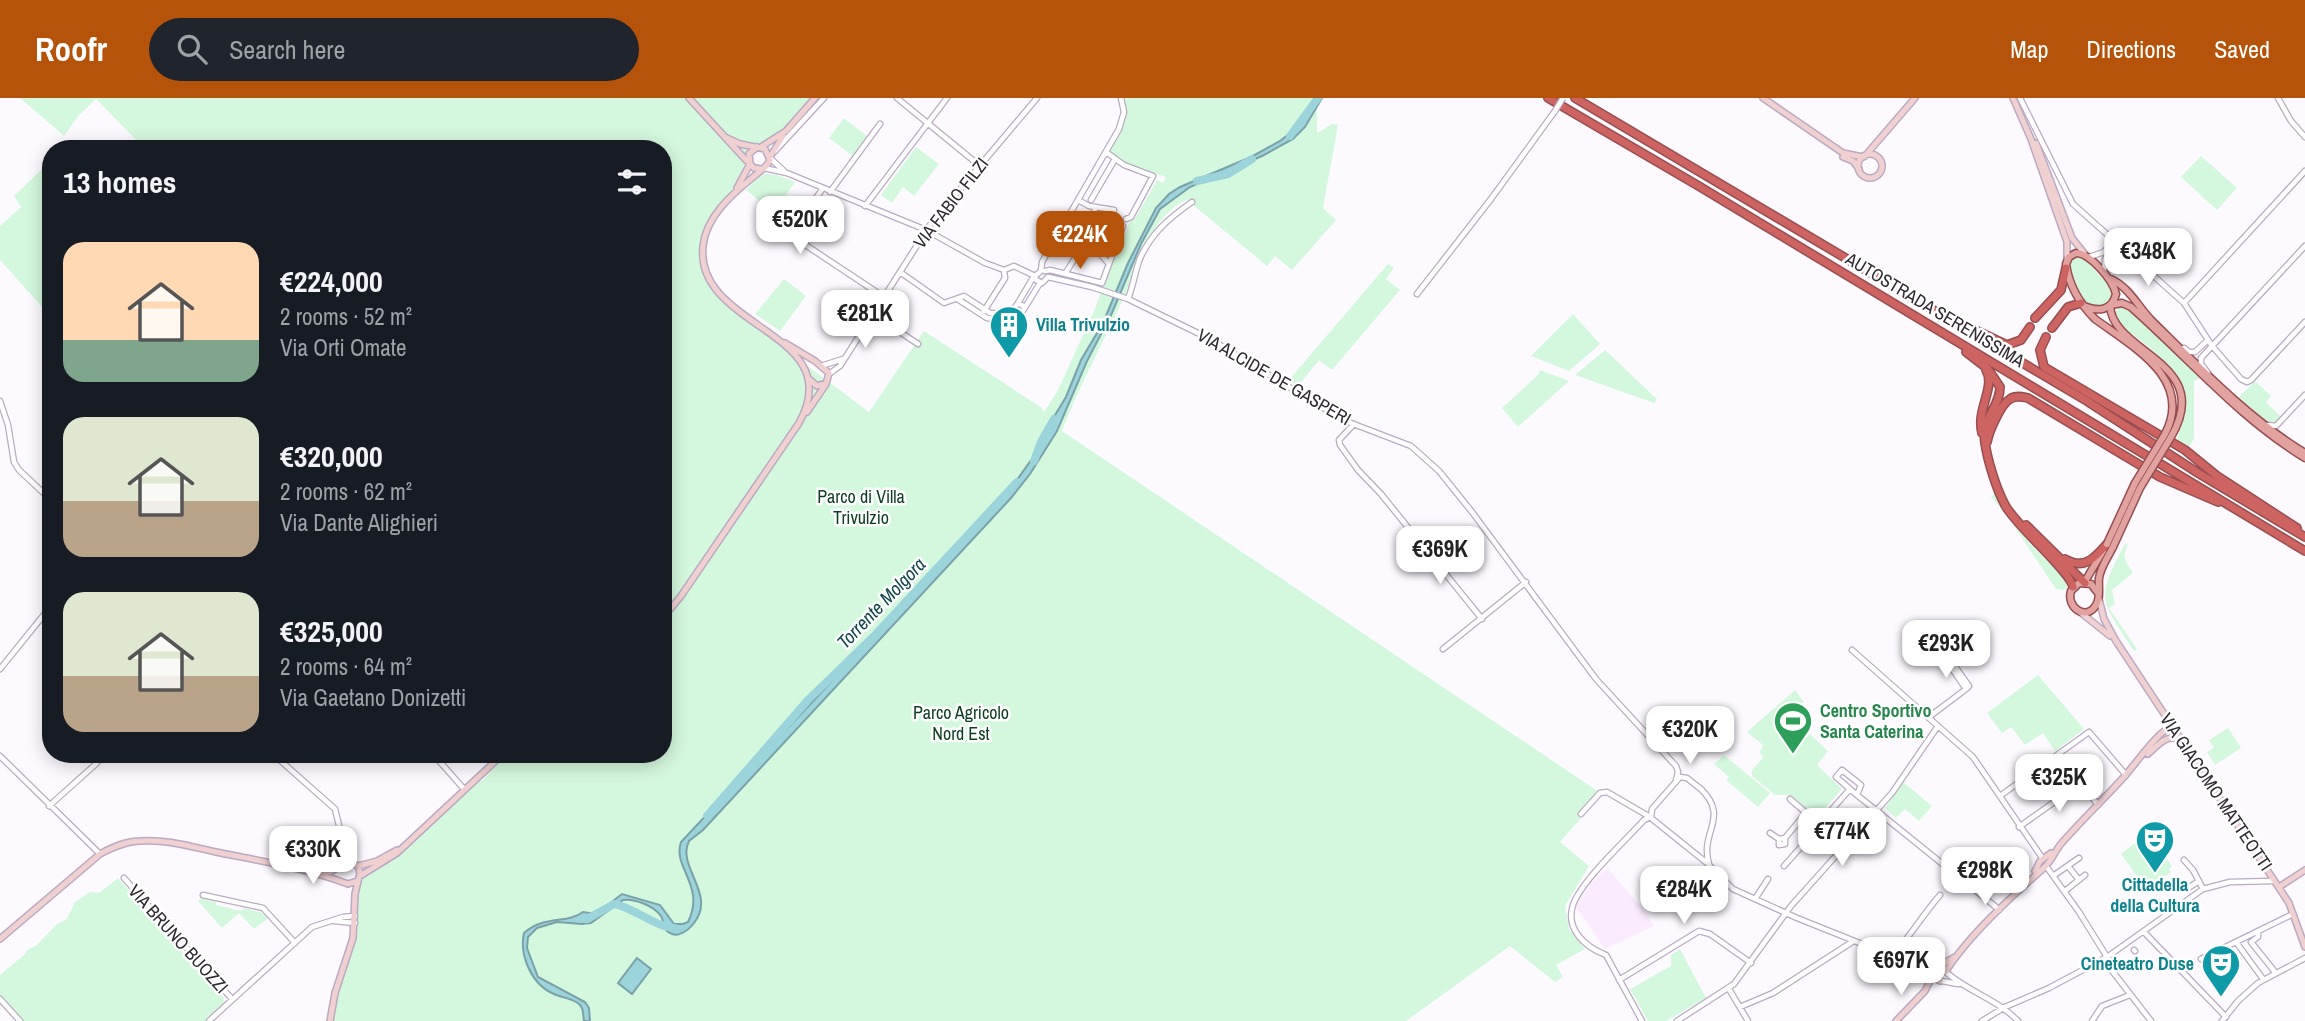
<!DOCTYPE html>
<meta charset="utf-8">
<style>
:root{--surface:#171b24;--page:#20242c;--text:#f1f3f6;--muted:#9ea1a6;--accent:#b45309}
body{margin:0;font-family:"Archivo Narrow",sans-serif;background:var(--page);color:var(--text);height:100vh;display:flex;flex-direction:column;font-size:26px;white-space:nowrap}
*{box-sizing:border-box;margin:0}
p{font-size:23px;color:var(--muted)}
.icon{flex:none;width:38px;height:38px;fill:none;stroke:currentColor;stroke-width:2;stroke-linecap:round;stroke-linejoin:round}
.map{position:relative;flex:1;overflow:hidden}
.sheet{position:absolute;left:42px;top:42px;width:630px;height:623px;display:flex;flex-direction:column;background:var(--surface);border-radius:28px;box-shadow:0 4px 18px #0003}
.sheet>*{flex:none}
.price{position:absolute;translate:-50% -60px;padding:0 16px;border-radius:14px;background:#fff;color:#222;font-size:23px;line-height:46px;filter:drop-shadow(0 2px 4px #0008)}
.price::after{content:'';position:absolute;left:50%;top:42px;width:21px;height:16px;margin-left:-10px;background:inherit;clip-path:polygon(0 0,100% 0,50% 100%)}
.price.active{background:var(--accent);color:#fff}
ul{padding:0;list-style:none}
li{display:flex;align-items:center;gap:21px;height:175px;padding:0 21px}
li span{display:grid;place-items:center;flex:none;width:196px;height:140px;border-radius:21px;color:#555}
li>.icon{margin-inline-start:auto}
span .icon{width:84px;height:84px;fill:#fffc;stroke-width:1}
li b{font-size:30px}
h2{display:flex;justify-content:space-between;align-items:center;height:84px;padding:0 21px;font-size:30px}
header{display:flex;align-items:center;gap:42px;box-sizing:border-box;height:98px;padding:0 35px;background:var(--accent);color:#fff}
header strong{font-size:33px}
nav{display:flex;gap:38px;margin-inline-start:auto;font-size:24px}
.search{width:490px;height:63px;background:var(--page);display:flex;align-items:center;gap:18px;box-sizing:border-box;padding:0 24px;border-radius:38px;color:var(--muted);font-size:26px}
.map>svg:first-child{display:block}
.education{fill:#fbebfe}
.green{fill:#d4f8dd}
.water{fill:#9cd4dc;stroke:#7ba1a9;stroke-width:2}
.lines{fill:none;stroke-linecap:round;stroke-linejoin:round}
.river{stroke:#9cd4dc;stroke-width:8}
.street-casing{stroke:#baabc2;stroke-width:7}
.secondary-casing{stroke:#baabc2;stroke-width:8}
.primary-casing{stroke:#964f51;stroke-width:9}
.highway-casing{stroke:#964f51;stroke-width:10}
.street{stroke:#fff;stroke-width:4.5}
.secondary{stroke:#f0d0d0;stroke-width:5}
.primary{stroke:#e2a2a0;stroke-width:6}
.highway{stroke:#ce6461;stroke-width:7}
.street-bridge-casing{stroke:#baabc2;stroke-width:7;stroke-linecap:butt}
.primary-bridge-casing{stroke:#964f51;stroke-width:9;stroke-linecap:butt}
.street-bridge{stroke:#fff;stroke-width:4.5}
.primary-bridge{stroke:#e2a2a0;stroke-width:6}
.labels{text-anchor:middle;stroke-width:5;stroke-linejoin:round;paint-order:stroke}
.street-label{font-size:18px;fill:#2f2932;stroke:#fff}
.culture-label{font-size:18px;font-weight:bold;fill:#0d838f;stroke:#fff;text-anchor:start}
.park-label{font-size:18px;fill:#0e3c20;stroke:#fff}
.leisure-label{font-size:18px;font-weight:bold;fill:#27864d;stroke:#fff;text-anchor:start}
.water-label{font-size:19px;font-style:italic;fill:#15474d;stroke:#fff}
</style>
<header>
<strong>Roofr</strong>
<div class="search"><svg class="icon" aria-label="search" viewBox="0 0 24 24"><circle cx="10" cy="10" r="6"/><path d="M15 15l6 6"/></svg>Search here</div>
<nav><a>Map</a><a>Directions</a><a>Saved</a></nav>
</header>
<div class="map">
<svg width="2305" height="923" viewBox="0 0 2305 923">
<rect width="100%" height="100%" fill="#fdfaff"/>
<path class="education" d="M1608 771 1644 812 1654 828 1605 851 1576 809 1586 793 1600 776Z"/>
<path class="green" d="M20 0H811L779 36 751 51 735 89 705 128 700 149 701 166 712 192 721 203 869 314 924 233 1042 310 1044 314 1058 292 1095 211 1118 144H1122L1131 120 1135 121 1157 82 1163 85 1166 79 1123 65 1109 54 1125 23V0H1321L1317 8V35L1332 26 1338 27 1323 110 1336 122 1292 172 1275 158 1267 168 1187 102C1148 118 1135 177 1119 210 1100 251 1078 291 1062 333L1599 694 1579 717 1581 720 1560 744 1589 768 1565 808 1569 831 1585 851 1556 867 1563 879 1555 884 1510 848 1406 923H331L358 828 356 795 360 782 370 773 392 763 467 692 480 682 482 683 507 656H663V525L669 519 663 504V51H145L96 1 79 17 64 38Z
M844 20 868 39 853 58 829 40Z
M916 49 939 66 914 98 903 89 892 105 881 97Z
M2201 58 2237 90 2217 112 2181 79Z
M51 62V219L0 162V128L21 109 14 98Z
M765 76 777 77 795 84 774 115 746 92 758 80Z
M2078 158 2086 162 2111 190 2113 195 2110 205C2080 218 2073 188 2069 165Z
M1388 166 1394 170 1386 181 1400 192 1332 272 1319 262 1298 288 1288 283Z
M784 181 806 198 780 233 755 216Z
M2120 209 2134 215 2201 280 2194 283V341L2189 348 2176 343C2203 282 2158 257 2117 224L2114 215Z
M1573 216 1600 246 1569 273 1531 258Z
M1605 252 1657 301 1654 305 1575 277Z
M1540 272 1569 283 1518 329 1502 310 1538 277Z
M2255 283 2271 298 2266 304 2281 319 2274 326H2269L2240 300V298Z
M1995 395C2010 429 2040 457 2067 481L2068 487 2065 492 2056 491 2006 416 1991 399Z
M2125 446 2128 447C2121 459 2126 464 2133 475L2112 492 2115 506 2109 510 2137 551 2134 553C2101 502 2094 503 2125 446Z
M2038 577 2084 631 2055 653 2043 635 2025 647 2011 629 2002 635 1987 615Z
M1795 592 1804 604 1787 615 1828 653 1817 667 1842 691 1817 719 1791 697H1775L1752 678V672L1763 660 1760 654 1763 647 1747 634Z
M2228 630 2241 650 2215 667 2207 654 2214 650 2209 642Z
M1724 657 1770 695 1758 709 1726 682 1729 679 1714 666Z
M1903 684 1932 708 1919 723 1905 711 1896 720 1885 710Z
M2150 733 2153 742 2172 768 2169 771 2171 774 2147 792 2121 756Z
M118 780 224 900 223 907 206 923H23L0 900V877L25 856 27 852 37 847 57 826 67 821 75 804 90 794 99 795Z
M201 800 216 804V807L241 813 244 810 263 815 268 820 254 831 239 815 222 830 198 803Z
M1680 851 1706 900 1666 923H1648L1630 891 1671 868V857Z"/>
<path class="water" d="M1315 0H1322L1305 29 1293 41 1262 58 1190 89 1160 111 1141 146 1112 215 1087 263 1057 333 1030 376 1011 400 703 732 689 743C676 769 717 796 694 825 691 829 687 833 682 835 677 838 672 837 667 833 663 829 664 823 661 818 654 808 634 800 623 802L591 825 582 826 557 824 537 830 528 839 527 850 538 879 585 904 589 910 590 923H584C583 918 584 911 580 907 574 900 562 900 554 896 532 887 519 858 524 835 544 817 567 826 583 814L596 816 622 796 660 807 674 826H683L688 824C706 787 672 770 681 744L1007 396 1039 351 1049 327 1066 299 1081 262 1103 225 1128 165 1156 110 1169 96 1180 89 1251 59 1280 43 1299 28Z
M637 860 651 871 632 896 618 885Z"/>
<g class="lines">
<path class="river" d="M1290 38 1318 0
M1197 83 1228 76 1252 61
M1034 363 1041 344 1054 321
M707 718 808 602 876 536 1017 384
M587 821 614 806C635 810 653 828 674 830"/>
<g class="street-casing">
<path id="street" d="M897 0 980 68
M2020 0 2073 106 2184 205 2212 248 2241 281 2247 284 2251 282 2305 224
M2278 0 2291 23 2305 39
M775 53 824 0
M1106 54 1124 67 1153 78 1131 119 1126 121
M770 60 784 73
M764 70 787 75 926 132 985 165 1004 172
M823 90 793 133 795 140 884 199
M830 94 880 26
M1091 102 1115 61
M865 108 947 0
M770 120 785 132 793 133
M1088 140 1098 145 1096 151 1109 166
M2089 159 2104 154 2113 143
M1004 172 1014 168 1035 178
M1045 173 1050 172 1102 185 1123 128 1111 124 1114 112 1089 108 1078 102
M900 174 944 205 964 198 990 215 1010 216 1018 205 1025 209
M2104 175 2105 161 2117 146
M1065 176 1092 133 1095 109
M1048 179 1092 189 1128 201 1210 241 1343 322 1411 348 1439 373 1472 414 1596 581 1676 668 1678 674 1676 682
M1048 179 1042 185 1036 182 1035 178 1041 173 1042 164 1119 31 1124 14 1121 0
M1417 196 1491 101 1555 13
M1128 201C1133 188 1135 175 1139 163 1150 136 1169 120 1192 104
M959 202 987 220 1016 224 1040 185
M1018 205 1034 178
M2184 205 2305 73
M984 213 1005 180 1004 172
M873 216 918 246
M2184 250 2189 254H2195L2208 242
M821 268 843 261
M2208 275 2201 266V260L2305 148
M829 276 840 268 930 127 1037 0
M0 303 8 327 14 364 19 372 51 402
M1354 326 1339 342 1340 347 1358 372 1381 396 1482 521
M2267 327 2276 328 2305 297
M1942 541 1945 544 1944 553 1969 588 1966 591 1937 549V544Z
M1443 551 1526 484
M1852 552 1973 659 2043 761
M0 571 51 508
M1929 619 1966 591
M273 656 335 711 343 744 345 764
M433 656 464 691
M0 658 100 756
M1700 690C1731 720 1699 733 1709 766
M1702 692 1687 680 1680 679 1652 711 1651 720 1707 765 1733 791 1797 820 1912 866 1932 878
M1857 697 1861 687 1842 672 1836 679 1857 697 1996 809 1999 812
M2000 698 2089 634 2126 677
M1790 701 1819 726 1850 691
M49 708 97 665
M1581 716 1600 695 1607 694 1650 719 1644 722C1626 742 1581 783 1573 807 1565 831 1585 849 1606 857L1642 923
M2019 729 2081 685 2098 707
M1770 735 1779 741
M1785 740 1779 741V747L1785 746V740L1806 715
M2184 762 2193 772 2203 791
M1784 768 1816 732 1819 726
M2046 768 2079 814 2107 859
M2068 768 2079 782
M2053 778 2079 760
M124 780 232 901
M2188 790 2199 783
M2065 793 2085 777
M203 797 263 810 295 845
M1755 801 1768 781
M334 823 355 825
M2258 833V839L2251 844 2275 874
M2144 834 2226 919
M2236 844 2263 881
M2134 852 2135 853
M1892 859C1910 838 1922 818 1940 797
M2103 861 2151 923
M2201 861 2293 816
M1916 867 1934 869
M2189 867 2192 864
M1947 875C1969 894 1998 902 2018 923
M1619 882 1699 833 1710 836 1751 865
M1942 883 1958 886
M1729 891 1748 923
M0 901 20 923
M1740 909 1773 895 1852 844
M209 923 312 829 343 819 355 818
M1677 923 1734 886 1791 808 1892 695 1938 628
M1982 923 2005 909 2049 890 2107 859 2203 791 2230 784 2274 783
M2092 923 2102 908 2130 897
M2222 923 2238 903 2258 885 2305 860"/>
</g>
<g class="secondary-casing">
<path id="secondary" d="M689 0 746 62 754 70 762 71
M1763 0 1843 55 1863 59
M2013 0 2031 41 2067 144V162
M725 39 740 46 765 51 770 62C767 70 758 74 752 80 731 97 706 119 703 148 694 231 850 233 799 325
M2036 45 2072 140 2084 155
M761 49 786 33 815 0
M1858 68a12 12 0 1 1 24 0a12 12 0 1 1-24 0Z
M1865 58 1915 0
M770 59 783 38
M1843 59 1853 63 1859 71
M750 65 749 56 757 49
M737 90 750 66
M785 245 815 263 829 275 826 286 807 314
M809 281 817 288 826 285
M2099 501 2104 521 2116 543 2289 805 2305 849
M2080 514 2110 538
M663 520 681 498 799 325
M2148 656C2158 647 2168 634 2181 643
M358 768 377 763 397 752
M320 773 330 774 348 763 358 768
M2035 773 2040 763 2051 755
M360 778 397 755 503 656
M2279 789 2305 772
M0 841 100 756C113 749 126 743 141 743 166 741 192 749 216 754 260 763 306 770 348 786L357 783
M1946 873C1970 836 2012 798 2045 769 2051 763 2055 754 2060 747 2080 724 2102 703 2122 681 2133 670 2160 629 2173 629
M1940 883 1932 879 1933 871 1955 859
M330 923 335 895 353 840 355 796 360 775 358 768
M1896 923 1925 893 1932 879"/>
</g>
<g class="primary-casing">
<path id="primary" d="M2111 181C2129 189 2139 210 2152 223 2198 268 2250 322 2305 355
M2111 207 2122 205 2131 209C2190 261 2237 318 2305 360
M2084 208C2098 214 2112 213 2116 196 2113 182 2090 155 2076 155L2069 159 2066 166C2069 188 2079 205 2095 221 2133 249 2194 281 2165 336
M2110 208C2113 256 2215 264 2171 339
M2084 485 2103 453
M2098 495 2091 486 2079 485 2071 493C2066 509 2086 524 2096 507 2101 500 2098 488 2099 480 2101 468 2108 459 2113 449"/>
</g>
<g class="highway-casing">
<path id="highway" d="M1548 0 1697 87 2305 453
M1575 0 2087 303 2198 375 2305 439
M2035 220 2061 192 2066 170
M2052 230 2068 209 2081 205
M1961 231 1969 229 2007 247 2021 242 2030 229
M2046 239 2040 252 2044 269 2185 352 2217 378 2297 430
M1966 254 1988 271 2000 289C2000 310 1981 319 1985 345 1988 364 1996 390 2005 407 2016 428 2071 474 2073 489
M1982 335C1976 311 1996 289 1986 272
M1987 344C1989 333 2001 306 2010 301 2016 297 2023 299 2028 300L2160 379 2218 404
M2026 427 2085 485
M2065 461C2084 472 2094 461 2107 446"/>
</g>
<use href="#street" class="street"/>
<use href="#secondary" class="secondary"/>
<use href="#primary" class="primary"/>
<use href="#highway" class="highway"/>
<g class="street-bridge-casing">
<path id="street-bridge" d="M1555 13 1563 0"/>
</g>
<g class="primary-bridge-casing">
<path id="primary-bridge" d="M2107 446 2135 385 2165 336
M2113 449 2140 390 2171 339"/>
</g>
<use href="#street-bridge" class="street-bridge"/>
<use href="#primary-bridge" class="primary-bridge"/>
</g>
<defs>
<g id="building-pin" transform="scale(2.0125)"><path d="M0 17L-7.5 6A9.5 9.5 0 1 1 7.5 6Z" fill="#0f9aa8" stroke="#fff"/><path d="M-4-6H4V6H1V3H-1V6H-4ZM-2.5-4.3h1.7v1.8h-1.7ZM.8-4.3h1.7v1.8H.8ZM-2.5-1h1.7V.8h-1.7ZM.8-1h1.7V.8H.8Z" fill="#fff"/></g>
<g id="stadium-pin" transform="scale(2.0125)"><path d="M0 17L-7.5 6A9.5 9.5 0 1 1 7.5 6Z" fill="#2e9e5b" stroke="#fff"/><path d="M0-5a6.5 5 0 1 0 0 10a6.5 5 0 1 0 0-10ZM-3.5-1.8h7v3.6h-7Z" fill="#fff"/></g>
<g id="theatre-pin" transform="scale(2.0125)"><path d="M0 17L-7.5 6A9.5 9.5 0 1 1 7.5 6Z" fill="#0f9aa8" stroke="#fff"/><path d="M-5-5.5Q0-4 5-5.5V0Q5 5 0 6Q-5 5-5 0ZM-3.3-2.5H-1v1.5H-3.3ZM1-2.5H3.3v1.5H1ZM-2.8 1Q0 5.5 2.8 1Z" fill="#fff"/></g>
</defs>
<g fill-rule="evenodd">
<use href="#building-pin" x="1009" y="227"/>
<use href="#stadium-pin" x="1793" y="623"/>
<use href="#theatre-pin" x="2155" y="742"/>
<use href="#theatre-pin" x="2221" y="866"/>
</g>
<g class="labels">
<g class="street-label">
<text transform="translate(951 105) rotate(-52)" y="6">VIA FABIO FILZI</text>
<text transform="translate(1935 212) rotate(31)" y="6">AUTOSTRADA SERENISSIMA</text>
<text transform="translate(1274 279) rotate(30)" y="6">VIA ALCIDE DE GASPERI</text>
<text transform="translate(2216 694) rotate(56)" y="6">VIA GIACOMO MATTEOTTI</text>
<text transform="translate(178 841) rotate(48)" y="6">VIA BRUNO BUOZZI</text>
</g>
<g class="culture-label">
<text x="1036" y="233">Villa Trivulzio</text>
<text x="2155" y="793" text-anchor="middle">Cittadella<tspan x="2155" dy="21">della Cultura</tspan></text>
<text x="2194" y="872" text-anchor="end">Cineteatro Duse</text>
</g>
<g class="park-label">
<text x="861" y="405">Parco di Villa<tspan x="861" dy="21">Trivulzio</tspan></text>
<text x="961" y="621">Parco Agricolo<tspan x="961" dy="21">Nord Est</tspan></text>
</g>
<g class="leisure-label">
<text x="1820" y="619">Centro Sportivo<tspan x="1820" dy="21">Santa Caterina</tspan></text>
</g>
<g class="water-label">
<text transform="translate(881 505) rotate(-46)" y="7">Torrente Molgora</text>
</g>
</g>
</svg>
<b class="price" style="left:800px;top:158px">€520K</b>
<b class="price active" style="left:1080px;top:173px">€224K</b>
<b class="price" style="left:2148px;top:190px">€348K</b>
<b class="price" style="left:865px;top:252px">€281K</b>
<b class="price" style="left:1440px;top:488px">€369K</b>
<b class="price" style="left:1946px;top:582px">€293K</b>
<b class="price" style="left:1690px;top:668px">€320K</b>
<b class="price" style="left:2059px;top:716px">€325K</b>
<b class="price" style="left:1842px;top:770px">€774K</b>
<b class="price" style="left:313px;top:788px">€330K</b>
<b class="price" style="left:1985px;top:809px">€298K</b>
<b class="price" style="left:1684px;top:828px">€284K</b>
<b class="price" style="left:1901px;top:899px">€697K</b>
<section class="sheet">
<h2>13 homes<svg class="icon" aria-label="filters" viewBox="0 0 24 24"><path d="M4 7h16M4 17h16"/><circle cx="9" cy="7" r="2"/><circle cx="15" cy="17" r="2"/></svg></h2>
<ul>
<li><span style="background:linear-gradient(#ffd9b3 70%,#7fa58c 0)"><svg class="icon" aria-label="home" viewBox="0 0 24 24"><path d="M3 11l9-7 9 7M6 9v11h12V9"/></svg></span><div><b>€224,000</b><p>2 rooms · 52 m²</p><p>Via Orti Omate</p></div></li>
<li><span style="background:linear-gradient(#dfe7d0 60%,#b9a48a 0)"><svg class="icon" aria-label="home" viewBox="0 0 24 24"><path d="M3 11l9-7 9 7M6 9v11h12V9"/></svg></span><div><b>€320,000</b><p>2 rooms · 62 m²</p><p>Via Dante Alighieri</p></div></li>
<li><span style="background:linear-gradient(#dfe7d0 60%,#b9a48a 0)"><svg class="icon" aria-label="home" viewBox="0 0 24 24"><path d="M3 11l9-7 9 7M6 9v11h12V9"/></svg></span><div><b>€325,000</b><p>2 rooms · 64 m²</p><p>Via Gaetano Donizetti</p></div></li>
</ul>
</section>
</div>
